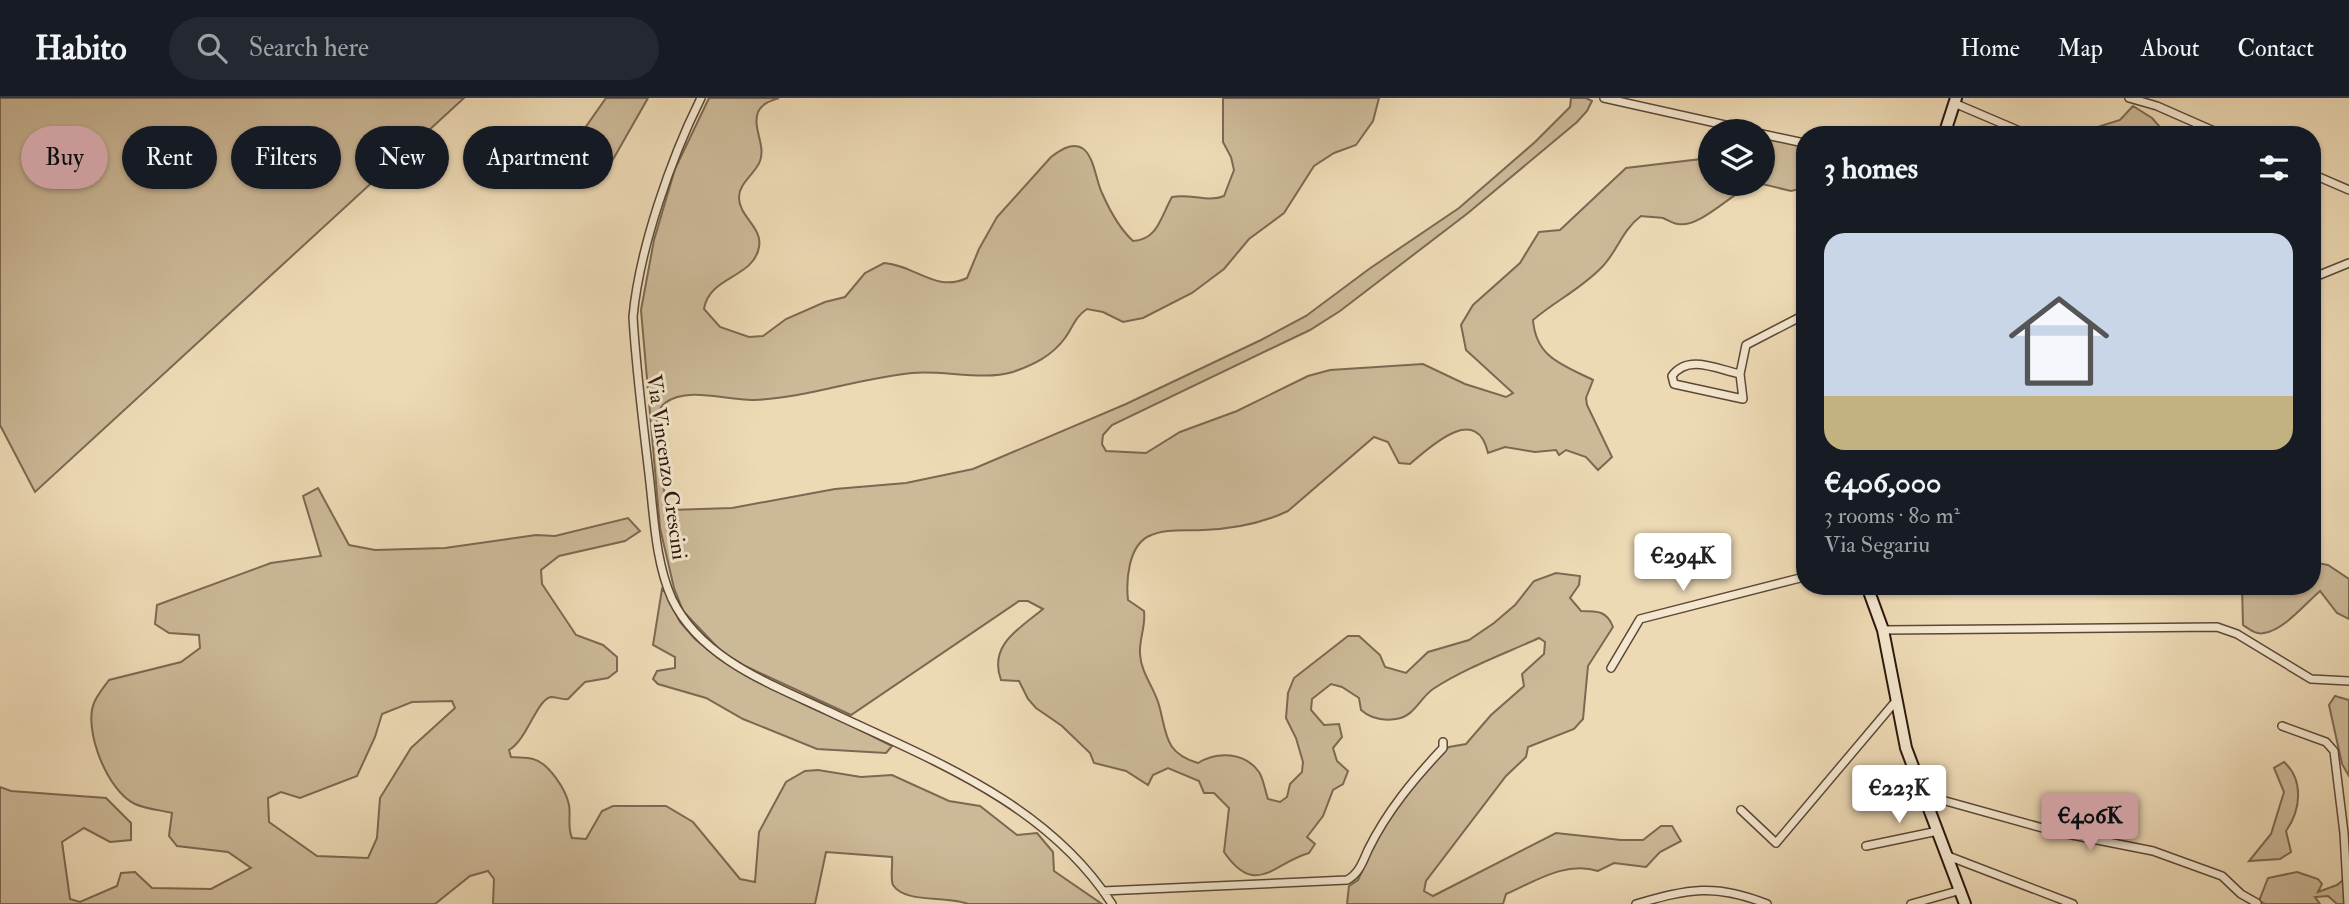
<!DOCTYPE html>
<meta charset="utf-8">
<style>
:root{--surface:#171b24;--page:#242831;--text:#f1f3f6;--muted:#9ea1a6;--line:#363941;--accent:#c59692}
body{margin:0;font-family:"IM FELL Double Pica",serif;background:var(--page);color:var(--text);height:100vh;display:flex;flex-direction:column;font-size:26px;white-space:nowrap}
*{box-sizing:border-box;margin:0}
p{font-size:23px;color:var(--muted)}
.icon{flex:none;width:38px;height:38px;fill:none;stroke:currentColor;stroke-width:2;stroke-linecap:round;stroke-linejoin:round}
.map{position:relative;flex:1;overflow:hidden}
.side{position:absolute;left:1796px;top:28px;width:525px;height:469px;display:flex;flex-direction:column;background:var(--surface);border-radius:28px;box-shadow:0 2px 5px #0004}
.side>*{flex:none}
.top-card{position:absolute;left:21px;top:28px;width:665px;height:63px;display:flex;gap:14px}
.buttons{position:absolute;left:1698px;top:21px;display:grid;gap:14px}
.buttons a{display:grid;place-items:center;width:77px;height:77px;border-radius:50%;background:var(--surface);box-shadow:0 2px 5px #0004;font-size:35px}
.price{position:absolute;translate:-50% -60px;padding:0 16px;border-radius:7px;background:#fff;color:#222;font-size:23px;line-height:46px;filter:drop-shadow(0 2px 4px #0008)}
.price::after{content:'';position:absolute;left:50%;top:42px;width:21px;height:16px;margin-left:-10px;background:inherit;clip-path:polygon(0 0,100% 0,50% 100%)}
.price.current{background:var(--accent);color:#111}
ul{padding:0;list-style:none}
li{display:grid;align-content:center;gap:14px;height:371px;padding:0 28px}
li span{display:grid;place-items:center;height:217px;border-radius:21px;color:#555}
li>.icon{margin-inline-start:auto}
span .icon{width:126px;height:126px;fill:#fffc;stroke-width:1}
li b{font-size:30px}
h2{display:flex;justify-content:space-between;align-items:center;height:84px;padding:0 28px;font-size:30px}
.chip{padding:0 24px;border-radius:32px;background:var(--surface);box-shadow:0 2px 5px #0004;font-size:24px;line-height:63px}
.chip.current{background:var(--accent);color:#111}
header{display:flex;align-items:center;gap:42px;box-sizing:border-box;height:98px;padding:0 35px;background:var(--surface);border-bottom:2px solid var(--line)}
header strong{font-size:33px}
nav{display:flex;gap:38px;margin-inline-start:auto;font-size:24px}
.search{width:490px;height:63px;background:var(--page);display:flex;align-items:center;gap:18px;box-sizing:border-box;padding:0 24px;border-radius:38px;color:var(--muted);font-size:26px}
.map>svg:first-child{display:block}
.green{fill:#ccb998;stroke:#7c6852;stroke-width:2;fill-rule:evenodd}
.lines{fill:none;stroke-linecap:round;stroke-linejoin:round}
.street-casing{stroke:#5d4736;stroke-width:10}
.secondary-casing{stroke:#2d160b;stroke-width:14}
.street{stroke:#f3e7cf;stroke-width:7}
.secondary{stroke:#f3e7cf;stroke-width:10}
.labels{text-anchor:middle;stroke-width:6;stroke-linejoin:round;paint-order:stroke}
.street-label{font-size:21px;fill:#2d160b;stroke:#f3e7cf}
</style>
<header>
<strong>Habito</strong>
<div class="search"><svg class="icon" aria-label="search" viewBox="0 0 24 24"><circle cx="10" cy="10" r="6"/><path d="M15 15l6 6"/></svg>Search here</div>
<nav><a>Home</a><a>Map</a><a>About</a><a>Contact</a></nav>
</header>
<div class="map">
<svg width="2349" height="806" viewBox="0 0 2349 806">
<rect width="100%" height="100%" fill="#eddab5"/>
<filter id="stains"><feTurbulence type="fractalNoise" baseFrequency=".00286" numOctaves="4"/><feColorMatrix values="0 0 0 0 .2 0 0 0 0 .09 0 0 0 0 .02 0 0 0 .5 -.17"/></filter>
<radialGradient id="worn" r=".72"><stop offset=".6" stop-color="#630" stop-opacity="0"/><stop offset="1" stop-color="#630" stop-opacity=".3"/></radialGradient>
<path class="green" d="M0 0H464L35 394 0 327Z
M606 0H648L607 72 593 71 578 55 585 30Z
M709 0H779C771 3 762 5 758 14 752 30 766 47 760 63 756 75 738 86 739 100 739 118 763 130 759 149 754 180 709 178 704 211L720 229 749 239 763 238 786 221 825 204 845 199 865 175 884 165C915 167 936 195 967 180L979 151 997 119 1051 59C1059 53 1071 44 1082 50 1094 57 1096 83 1102 95 1109 111 1120 131 1133 143 1158 142 1161 118 1172 99 1190 95 1208 105 1224 98L1234 72 1231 59 1223 44V0H1379L1373 23 1356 47 1334 55 1314 68 1284 115 1249 141 1224 171 1192 195 1143 220 1123 224 1103 214 1087 211C1075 219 1073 229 1065 240 1052 258 1033 267 1013 274 982 283 944 272 912 275 859 280 807 300 754 302 728 303 688 288 665 305 646 319 662 392 670 412L732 410 835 391 906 385 973 371 1126 306 1261 242 1306 218 1369 171 1459 110 1535 44 1570 9 1571 0H1586L1592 3 1587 13 1577 24 1468 115 1340 213 1310 232 1112 327 1103 337 1102 346 1106 353 1146 355 1180 334 1237 313 1308 278 1330 272 1423 266 1465 286 1506 299 1513 295 1466 252 1461 227 1473 207 1520 165 1539 134 1560 132 1626 70 1710 60V86H1753C1732 95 1700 130 1678 126 1673 126 1668 122 1663 120 1656 119 1648 119 1641 118 1622 132 1617 154 1602 169 1581 191 1555 203 1533 222 1536 260 1563 267 1593 282L1586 300 1587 307 1612 359 1598 372 1586 359 1566 352 1559 357 1556 352 1535 354 1505 349 1488 355C1477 305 1431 348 1410 366L1399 365 1388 344 1374 339 1288 413C1263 425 1231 431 1203 432 1185 433 1165 430 1149 438 1128 448 1126 483 1128 502L1144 513C1146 528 1139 541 1140 556 1141 575 1154 589 1159 607 1167 636 1164 655 1198 665 1217 653 1245 654 1259 674 1264 682 1265 693 1268 701L1280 704 1287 699 1290 686 1302 674 1303 664 1296 640 1286 620 1288 595 1294 580 1348 538H1359L1380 557 1385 569 1406 575 1428 554 1469 542 1494 525 1515 507 1534 483 1556 475 1580 478 1579 487 1570 500 1581 513C1598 513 1607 513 1613 529L1588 568 1583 621 1574 631 1528 649 1526 659 1506 678 1426 783 1424 793 1433 798 1556 735 1621 742H1643L1661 728H1672L1681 743 1660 754 1646 769 1614 765 1598 773C1565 763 1536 783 1506 796L1503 806H1347L1349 788 1358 782 1381 731 1434 662 1449 649 1466 646 1491 617 1524 588 1522 576 1544 556 1545 544 1539 540C1504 556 1465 570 1433 591 1420 600 1414 619 1396 621 1383 623 1370 620 1361 612L1359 600 1342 589 1331 586 1312 601 1311 612 1324 627 1339 626 1342 639 1333 650 1337 663 1348 673 1343 686 1333 692 1323 718 1307 739 1315 746 1309 755C1275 764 1256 801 1224 754L1229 710 1214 695H1204L1199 683 1168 670 1153 677 1148 687 1126 673 1094 665 1090 655 1062 628 1036 610 1028 601 1019 583 1001 582C988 547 1020 530 1043 511L1028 503H1019L851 617 745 568 721 553 683 513 674 490 660 430 641 212 654 142 675 71Z
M2133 8 2152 20 2167 37H2085V33L2120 22Z
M1762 40 1804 48V90L1791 93 1762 86Z
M318 390 349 447 375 452 445 450 536 437 555 438 628 420 640 433 625 443 559 458 541 472 542 486 576 537 603 547 617 559V573L608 580 585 584 568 601C562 602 557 599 551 599 537 601 527 642 509 652L511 659C518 660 526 659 533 661 549 665 566 692 569 707 571 719 567 728 572 740L586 741 602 713 613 708H666L693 724 740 781 755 784 759 734 786 684 805 673 818 672 861 679 892 677 949 703 980 708 1017 737 1037 735 1053 754 1054 773 1102 806H968C947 797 905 806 893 787 890 780 893 767 892 759L826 754 815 806H493L494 781 488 773 470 778 435 806H0V689L11 693 106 700 131 725V742L110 744 84 730 62 744 70 801 80 804 117 788 121 775 135 774 152 790 211 791 251 770 228 754 177 748 169 738 172 715C160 712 146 711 135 706 108 694 83 632 94 605 97 597 104 589 109 582L181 564 200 550 199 537 169 535 155 526 157 507 271 465 321 458 303 398ZM452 603 455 610 411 650 380 700 377 740 368 760 317 758 269 724 268 700 281 694 300 700 357 678 375 639 382 616 412 604Z
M2312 464 2328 467 2349 481V521L2337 515 2320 493C2305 506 2284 532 2264 535 2256 537 2249 531 2243 527L2242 488H2312Z
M662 491 666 495 680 524 695 541 721 562 892 648 886 655 817 651 743 621 706 600 658 586 653 581 657 573 675 570V559L653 547Z
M2335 598 2349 602V678L2342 666 2329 607Z
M2284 664C2304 682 2301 712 2286 733L2291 754 2280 761 2249 763 2271 736 2284 694 2274 670Z
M2297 774 2318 781 2322 786 2318 794 2337 787 2349 777V806H2337L2328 798 2315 799 2320 806H2265L2259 803 2268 780Z"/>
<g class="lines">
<g class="street-casing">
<path id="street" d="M701 0C671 60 639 152 633 219 636 271 643 324 649 376 654 417 655 463 672 501 701 561 771 586 828 613 932 662 1047 705 1112 806
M1604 0 1752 33
M2129 0 2157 8 2223 37
M1954 5 2029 37
M1762 36 1804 45
M2312 76 2349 92
M2312 180 2349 165
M1740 276C1716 271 1688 256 1672 278L1674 286 1743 301 1740 276 1746 247 1804 217
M1883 532 2217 529 2237 536 2311 581 2349 583
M1611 570 1640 521 1804 479
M2282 628 2326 644 2334 653 2344 735 2348 806
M1924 697 2057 734 2153 753 2222 778 2241 796 2257 805
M1741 712 1776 745 1895 604
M1866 748 1938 733
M1948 758 2073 806
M1103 793 1347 782C1359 776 1363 763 1368 752 1387 713 1414 681 1443 650V644
M1636 806C1689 791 1715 785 1767 806
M1911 806 1961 792"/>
</g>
<g class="secondary-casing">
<path id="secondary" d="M1944 37 1956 0
M1867 488 1883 532 1906 650 1965 806"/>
</g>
<use href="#street" class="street"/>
<use href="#secondary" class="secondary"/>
</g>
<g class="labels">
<g class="street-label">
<text transform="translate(667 369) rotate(82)" y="7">Via Vincenzo Crescini</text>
</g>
</g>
<rect width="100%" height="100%" filter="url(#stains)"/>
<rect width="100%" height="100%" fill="url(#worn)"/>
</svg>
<div class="buttons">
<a><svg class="icon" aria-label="layers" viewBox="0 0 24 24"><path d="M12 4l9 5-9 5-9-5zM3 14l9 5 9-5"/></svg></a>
</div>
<b class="price" style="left:1683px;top:495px">€294K</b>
<b class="price" style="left:1899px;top:727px">€223K</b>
<b class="price current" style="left:2090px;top:755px">€406K</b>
<div class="top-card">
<a class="chip current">Buy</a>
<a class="chip">Rent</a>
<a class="chip">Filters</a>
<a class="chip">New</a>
<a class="chip">Apartment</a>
</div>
<section class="side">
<h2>3 homes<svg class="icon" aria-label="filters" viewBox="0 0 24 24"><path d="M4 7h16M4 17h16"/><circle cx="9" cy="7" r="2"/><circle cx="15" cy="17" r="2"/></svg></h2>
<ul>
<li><span style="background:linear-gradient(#c9d6e8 75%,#c2b280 0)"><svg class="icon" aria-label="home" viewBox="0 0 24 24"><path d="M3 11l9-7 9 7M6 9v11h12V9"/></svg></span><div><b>€406,000</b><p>3 rooms · 80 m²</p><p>Via Segariu</p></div></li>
</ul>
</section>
</div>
